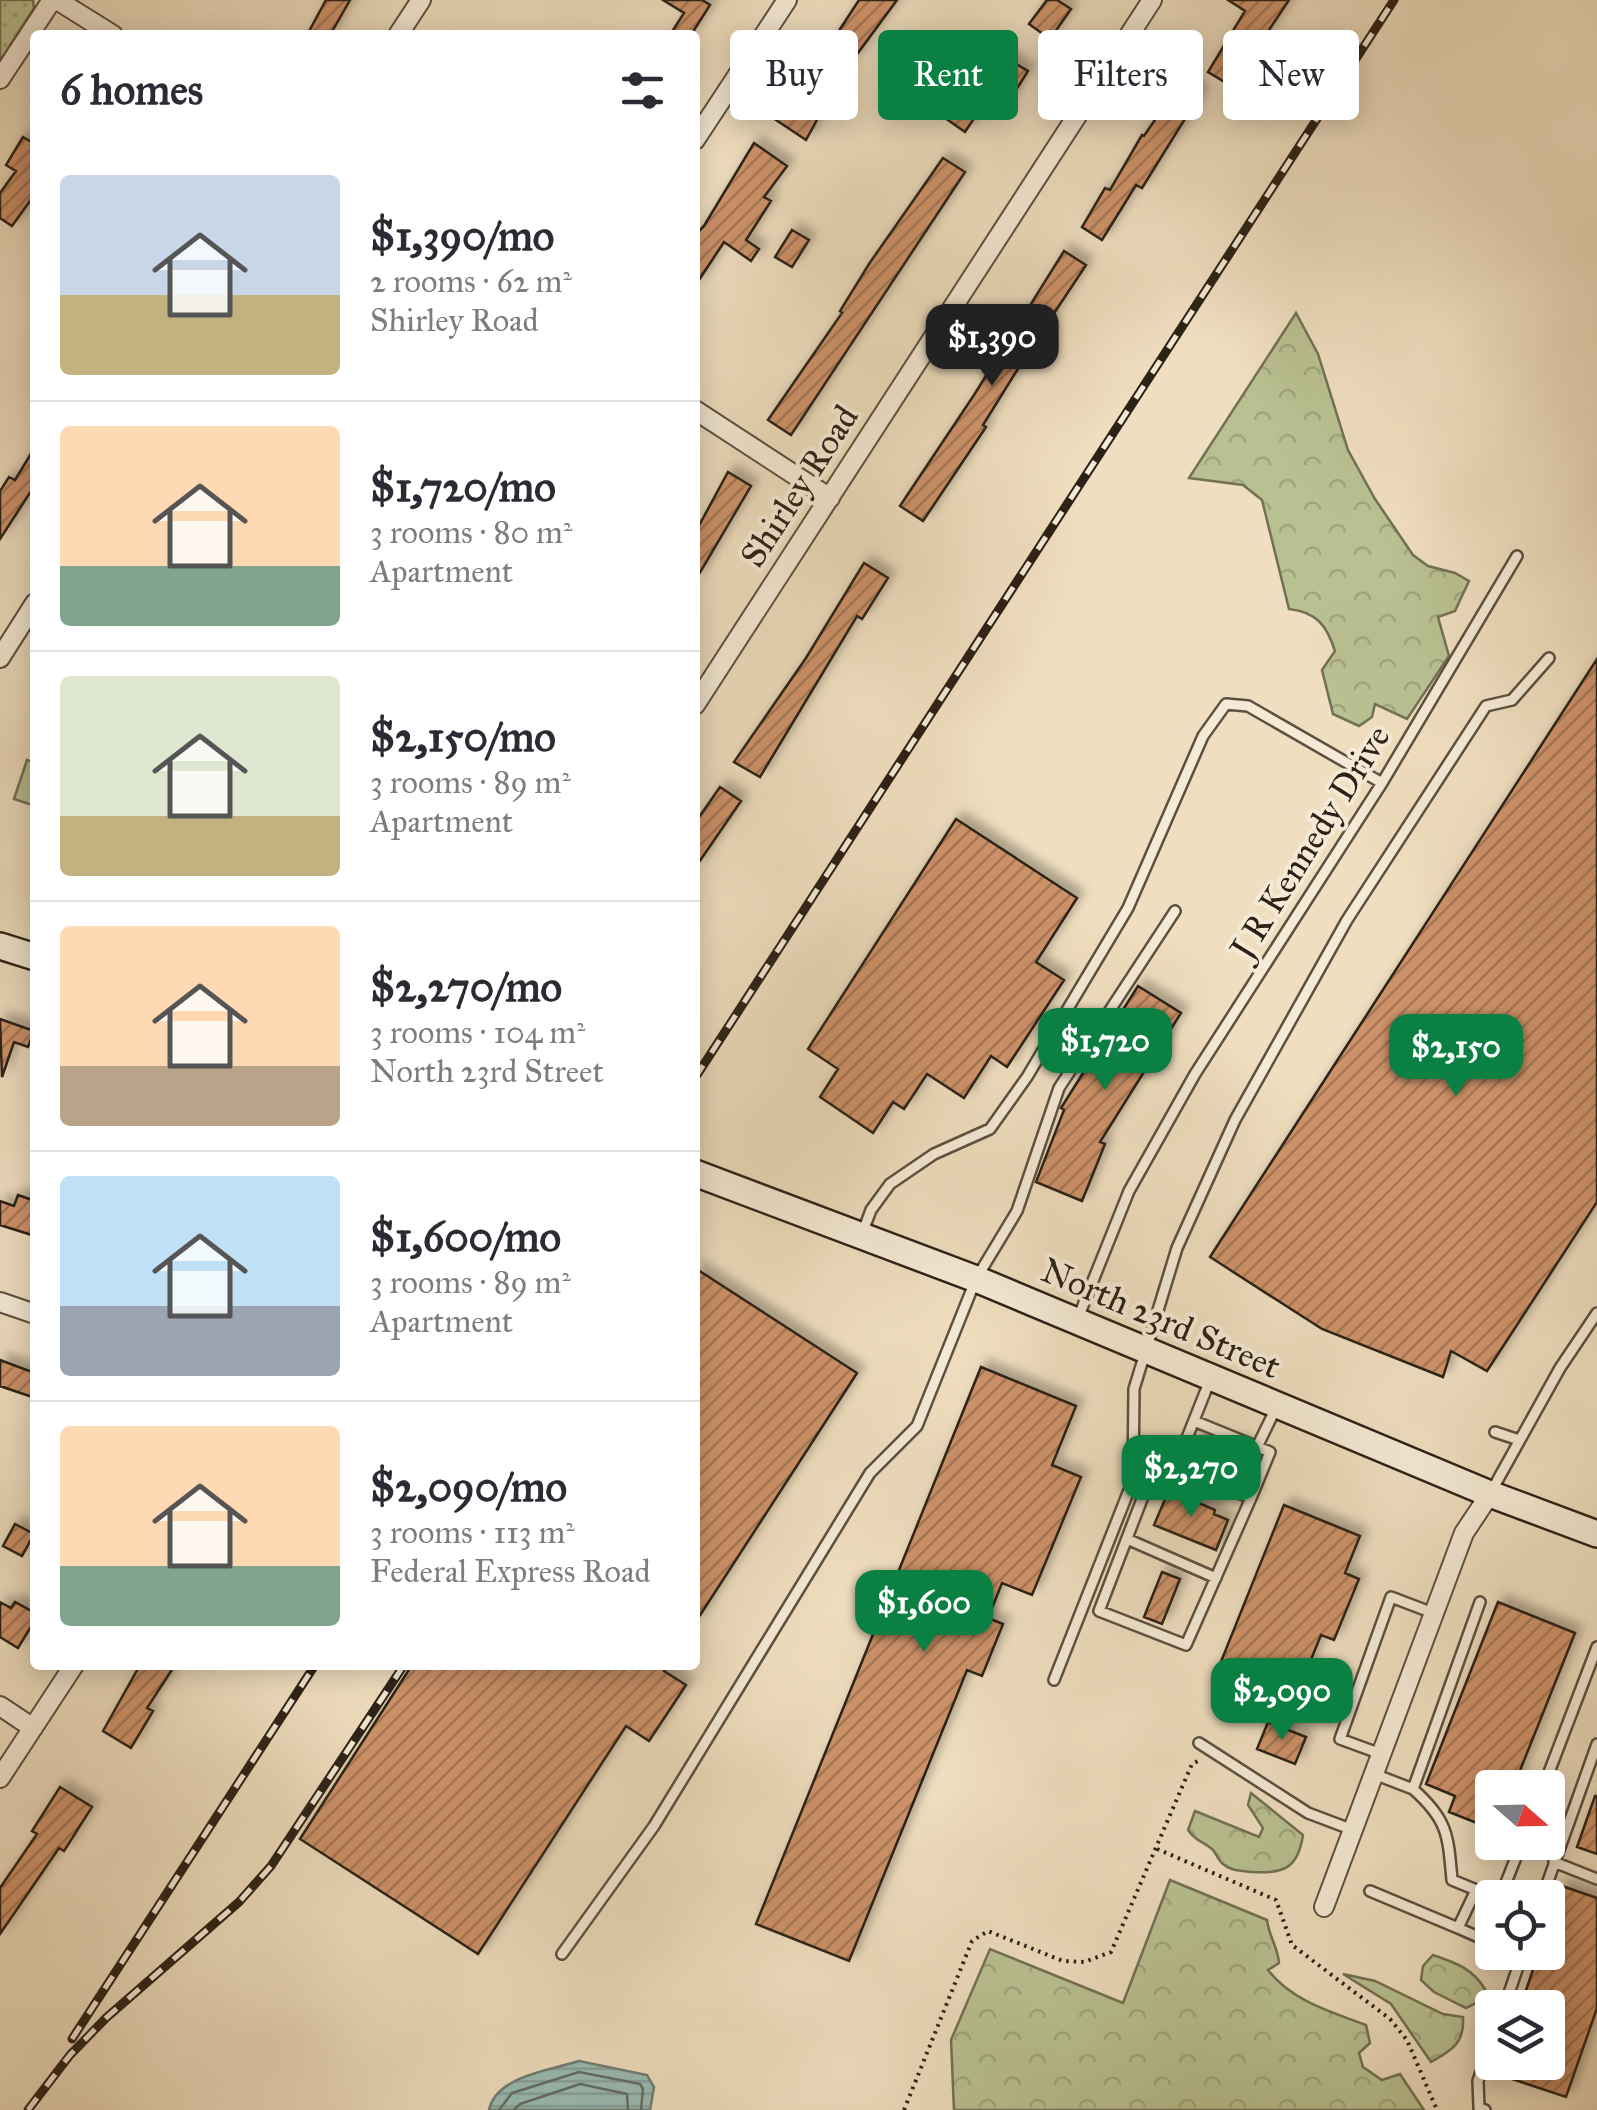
<!DOCTYPE html>
<meta charset="utf-8">
<style>
:root{--surface:#fff;--page:#f2f2f3;--text:#2b2b33;--muted:#7c7c81;--line:#e1e1e2;--accent:#0b8043}
body{margin:0;font-family:"IM FELL Great Primer",serif;background:var(--page);color:var(--text);height:100vh;display:flex;flex-direction:column;font-size:38px;white-space:nowrap}
*{box-sizing:border-box;margin:0}
p{font-size:32px;color:var(--muted)}
.icon{flex:none;width:55px;height:55px;fill:none;stroke:currentColor;stroke-width:2;stroke-linecap:round;stroke-linejoin:round}
.map{position:relative;flex:1;overflow:hidden}
.sheet{position:absolute;left:30px;top:30px;width:670px;height:1640px;display:flex;flex-direction:column;background:var(--surface);border-radius:10px;box-shadow:0 5px 25px #0003}
.sheet>*{flex:none}
.top-card{position:absolute;left:730px;top:30px;width:715px;height:90px;display:flex;gap:20px}
.needle{width:65px;rotate:110deg}
.controls{position:absolute;left:1475px;top:1770px;display:grid;gap:20px}
.controls a{display:grid;place-items:center;width:90px;height:90px;border-radius:10px;background:var(--surface);box-shadow:0 5px 25px #0003;font-size:50px}
.price{position:absolute;translate:-50% -85px;padding:0 22px;border-radius:20px;background:var(--accent);color:#fff;font-size:32px;line-height:65px;filter:drop-shadow(0 2px 5px #0008)}
.price::after{content:'';position:absolute;left:50%;top:60px;width:30px;height:22px;margin-left:-15px;background:inherit;clip-path:polygon(0 0,100% 0,50% 100%)}
.price.current{background:#222;color:#fff}
ul{padding:0;list-style:none}
li{display:flex;align-items:center;gap:30px;height:250px;padding:0 30px}
li+li{border-top:2px solid var(--line)}
li span{display:grid;place-items:center;flex:none;width:280px;height:200px;border-radius:10px;color:#555}
li>.icon{margin-inline-start:auto}
span .icon{width:120px;height:120px;fill:#fffc;stroke-width:1}
li b{font-size:42px}
h2{display:flex;justify-content:space-between;align-items:center;height:120px;padding:0 30px;font-size:42px}
.tag{padding:0 35px;border-radius:10px;background:var(--surface);box-shadow:0 5px 25px #0003;font-size:35px;line-height:90px}
.tag.current{background:var(--accent);color:#fff}
.map>svg:first-child{display:block}
.green{fill:url(#green-dots);stroke:#727154;stroke-width:2.5}
.forest{fill:url(#forest-crowns);stroke:#727154;stroke-width:2.5}
.pitch{fill:#b9c192;stroke:#727154;stroke-width:2.5}
.water{fill:url(#water-rules);stroke:#6e7e75;stroke-width:2.5}
.lines{fill:none;stroke-linecap:round;stroke-linejoin:round}
.shore{stroke:#636e66;stroke-width:2.5}
.building{fill:url(#building-hatch);stroke:#2c2116;stroke-width:2.5;filter:url(#shadow)}
.lane-casing{stroke:#5d5040;stroke-width:14}
.street-casing{stroke:#5d5040;stroke-width:22}
.secondary-casing{stroke:#2c2116;stroke-width:30}
.path{stroke:#2c2116;stroke-width:4;stroke-dasharray:2.5 5;stroke-linecap:butt}
.lane{stroke:#f5ead5;stroke-width:9}
.street{stroke:#f5ead5;stroke-width:18}
.secondary{stroke:#f5ead5;stroke-width:25}
.rail-casing{stroke:#2c2116;stroke-width:9}
.rail{stroke:#f5ead5;stroke-width:5;stroke-dasharray:15;stroke-linecap:butt}
.labels{text-anchor:middle;stroke-width:8;stroke-linejoin:round;paint-order:stroke}
.street-label{font-size:35px;fill:#2c2116;stroke:#f5ead5}
</style>
<div class="map">
<svg width="1597" height="2110" viewBox="0 0 1597 2110">
<defs>
<pattern id="green-dots" width="8" height="8" patternUnits="userSpaceOnUse" patternTransform="scale(2.5)"><rect width="8" height="8" fill="#b9c192"/><path d="M2 2h.1M6 6h.1" fill="none" stroke="#9fa67d" stroke-width="1.8" stroke-linecap="round"/></pattern>
<pattern id="forest-crowns" width="20" height="18" patternUnits="userSpaceOnUse" patternTransform="scale(2.5)"><rect width="20" height="18" fill="#b9c192"/><path d="M2 6a3 3 0 1 1 6 0M12 15a3 3 0 1 1 6 0" fill="none" stroke="#9fa67d"/></pattern>
<pattern id="water-rules" width="6" height="5" patternUnits="userSpaceOnUse" patternTransform="scale(2.5)"><rect width="6" height="5" fill="#9abcb5"/><path d="M0 2.5h6" fill="none" stroke="#85a19b"/></pattern>
<pattern id="building-hatch" width="6" height="6" patternUnits="userSpaceOnUse" patternTransform="scale(2.5)"><rect width="6" height="6" fill="#cd926a"/><path d="M-1 1l2-2M0 6l6-6M5 7l2-2" fill="none" stroke="#a77756"/></pattern>
<filter id="shadow"><feDropShadow dx="7" dy="-7" stdDeviation="5" flood-color="#0004"/></filter>
</defs>
<rect width="100%" height="100%" fill="#efdebf"/>
<filter id="stains"><feTurbulence type="fractalNoise" baseFrequency=".002" numOctaves="4"/><feColorMatrix values="0 0 0 0 .2 0 0 0 0 .09 0 0 0 0 .02 0 0 0 .5 -.17"/></filter>
<radialGradient id="worn" r=".72"><stop offset=".6" stop-color="#630" stop-opacity="0"/><stop offset="1" stop-color="#630" stop-opacity=".3"/></radialGradient>
<path class="green" d="M0 0H33L34 8 0 61Z"/>
<path class="forest" d="M1296 313 1318 354 1348 450 1375 499 1413 555 1428 566 1455 573 1469 581 1455 611 1438 617 1449 656 1407 719 1375 704 1372 717 1359 726 1333 714 1322 670 1335 651C1327 626 1317 612 1289 609L1262 500 1243 485 1189 478Z
M1251 1793 1303 1835C1298 1868 1284 1874 1253 1872 1242 1871 1230 1871 1222 1863 1219 1861 1215 1852 1213 1850 1204 1841 1197 1843 1188 1830L1195 1811 1259 1837 1263 1828 1248 1805Z
M1170 1880 1267 1920C1269 1937 1278 1947 1279 1963L1268 1970C1292 2001 1331 2012 1366 2025L1370 2043 1359 2053 1363 2067 1382 2080 1400 2074 1424 2110H954L951 2040 990 1949 1123 2003Z
M1433 1955C1456 1963 1472 1968 1485 1989L1480 2001 1466 2008 1434 1992 1421 1980 1423 1966Z
M1343 1974 1375 1981 1443 2014 1463 2017C1465 2043 1451 2051 1431 2062L1391 2004Z"/>
<path class="pitch" d="M27 760 35 763V806L14 799Z"/>
<path class="water" d="M579 2061 647 2075 654 2087 650 2110H489C496 2076 551 2070 579 2061Z"/>
<g class="lines">
<path class="shore" d="M499 2110 512 2093 579 2072 640 2084 643 2089 641 2110
M514 2110 520 2104 580 2084 627 2094 628 2110"/>
</g>
<path class="building" d="M326 0H350L330 35H307Z
M663 0H702L710 5 691 35H670L684 13Z
M859 0H897L852 61 829 46Z
M1047 0H1057L1071 9 1050 39 1029 24Z
M1228 0H1289L1257 48 1282 64 1265 90 1235 71 1228 84 1208 72 1245 11Z
M999 54 1028 71 1008 103 991 93 965 132 945 118 967 86 976 92Z
M811 69 836 85 806 140 773 118Z
M1182 80 1201 93 1142 188 1136 185 1102 240 1082 227 1105 188 1110 190 1142 135 1144 136Z
M23 137 35 144V194L12 226 0 218V193L16 171 6 165Z
M754 143 787 166 764 197 771 201 746 240 759 249 751 261 724 242 695 286V235L704 226Z
M943 158 965 172 791 435 768 420 842 313 840 311 869 264Z
M792 230 809 240 792 267 775 257Z
M1064 251 1086 265 1029 351 983 425 986 427 923 521 900 506 974 395Z
M35 447V485L0 539V491L9 477 15 480Z
M728 472 751 486 695 581V533Z
M864 563 888 578 862 619 857 616 760 777 734 762 806 658Z
M1597 659V1202L1487 1371 1451 1351 1443 1377 1322 1329 1210 1257Z
M720 787 741 801 695 868V823Z
M956 819 1077 898 1036 962 1064 980 1007 1067 991 1056 964 1098 927 1074 904 1109 893 1102 873 1133 820 1097 838 1069 808 1049Z
M1138 986 1181 1013 1100 1142 1105 1144 1082 1201 1036 1182 1064 1110 1061 1108Z
M0 1019 34 1031 28 1047 14 1042 2 1077Z
M18 1195 35 1201V1236L0 1225V1201L14 1206Z
M695 1268 857 1373 695 1623Z
M0 1360 35 1373V1398L0 1386Z
M981 1367 1076 1406 1052 1465 1081 1477 1032 1595 1002 1583 988 1618 1003 1624 982 1676 967 1670 849 1961 756 1924Z
M1199 1437 1251 1456 1244 1475 1239 1472 1234 1463 1224 1467 1214 1463 1213 1456 1208 1452 1198 1457 1193 1455Z
M1169 1490 1215 1510 1214 1514 1228 1520 1216 1550 1154 1525Z
M1284 1505 1360 1536 1345 1573 1359 1579 1334 1640 1321 1635 1294 1701 1283 1697 1273 1722 1251 1714 1262 1687 1218 1669Z
M15 1524 34 1534 22 1556 3 1546Z
M1162 1572 1180 1579 1162 1624 1144 1617Z
M0 1602 11 1608 15 1602 35 1613V1620L18 1648 0 1637Z
M1498 1602 1575 1633 1513 1788H1492V1829L1449 1812 1455 1796 1426 1784Z
M140 1665H175L147 1708 153 1711 131 1748 103 1731Z
M412 1665H668L664 1671 686 1685 649 1741 626 1726 478 1954 300 1839Z
M1268 1722 1306 1737 1295 1764 1257 1749Z
M60 1787 92 1807 64 1851 59 1848 0 1934V1888L37 1834 32 1831Z
M1595 1796H1597V1854L1577 1847Z
M1562 1886 1597 1898V2008L1566 2097 1497 2074 1501 2062H1548V2008H1520L1539 1952H1548V1928Z"/>
<g class="lines">
<g class="lane-casing">
<path id="lane" d="M862 1234 871 1210 890 1184 934 1154 990 1129 1027 1077 1128 908 1203 736 1226 704 1248 706 1382 783
M1078 1318 1129 1191 1195 1074 1382 783 1517 556
M1194 1421 1270 1452 1251 1498 1175 1468 1210 1380
M1495 1432 1519 1440
M1257 1447 1276 1408
M1175 1468 1149 1481 1099 1611 1186 1645 1251 1498
M1199 1478 1206 1460
M1225 1488 1231 1470
M1491 1492 1560 1368 1597 1313
M1127 1539 1216 1578
M1480 1602 1413 1789C1448 1820 1448 1835 1452 1880L1496 1898
M1054 1680 1133 1480 1134 1389 1177 1248 1235 1120 1347 920 1486 706 1512 700 1549 658
M1199 1743 1308 1813 1353 1830
M1381 1754 1340 1739 1391 1597 1433 1613
M1374 1774 1413 1789
M1543 1788 1597 1647
M1554 1862 1597 1879
M1370 1891 1458 1928 1476 1890
M1500 1898 1522 1842
M1542 1898 1597 1744
M1458 1928 1492 1943
M562 1954 654 1826 870 1473 917 1426 976 1279 1017 1211 1059 1088 1175 911
M1504 2008 1523 1952
M1485 2110 1479 2108 1478 2081 1492 2039"/>
</g>
<g class="street-casing">
<path id="street" d="M57 0 113 35
M398 35 421 0
M0 79 52 0
M695 140 787 0
M695 410 830 498
M0 658 35 603
M695 705 1152 0
M0 1302 35 1314
M0 1706 33 1728
M0 1778 74 1665
M1324 1907 1464 1533 1490 1494"/>
</g>
<g class="secondary-casing">
<path id="secondary" d="M0 946 35 957
M695 1173 976 1279 1490 1494 1597 1534"/>
</g>
<path class="path" d="M1157 1849 1276 1900 1292 1945 1390 2019 1407 2040 1437 2110
M904 2110 972 1941 988 1931 1063 1961 1084 1962 1111 1952 1192 1764 1200 1760"/>
<use href="#lane" class="lane"/>
<use href="#street" class="street"/>
<use href="#secondary" class="secondary"/>
<g class="rail-casing">
<path id="rail" d="M695 1078 1394 0
M72 2039 315 1665
M28 2110 70 2055 106 2018 239 1902 271 1866 404 1665"/>
</g>
<use href="#rail" class="rail"/>
</g>
<g class="labels">
<g class="street-label">
<text transform="translate(799 486) rotate(-57)" y="12">Shirley Road</text>
<text transform="translate(1310 842) rotate(-58)" y="12">J R Kennedy Drive</text>
<text transform="translate(1161 1318) rotate(23)" y="12">North 23rd Street</text>
</g>
</g>
<rect width="100%" height="100%" filter="url(#stains)"/>
<rect width="100%" height="100%" fill="url(#worn)"/>
</svg>
<div class="controls">
<a><svg class="needle" viewBox="-14 -14 28 28"><path d="M0-13l5 13h-10z" fill="#e53935"/><path d="M0 13l5-13h-10z" fill="#7c7c81"/></svg></a>
<a><svg class="icon" aria-label="locate" viewBox="0 0 24 24"><circle cx="12" cy="12" r="6"/><path d="M12 2v4M12 18v4M2 12h4M18 12h4"/></svg></a>
<a><svg class="icon" aria-label="layers" viewBox="0 0 24 24"><path d="M12 4l9 5-9 5-9-5zM3 14l9 5 9-5"/></svg></a>
</div>
<b class="price current" style="left:992px;top:389px">$1,390</b>
<b class="price" style="left:1105px;top:1093px">$1,720</b>
<b class="price" style="left:1456px;top:1099px">$2,150</b>
<b class="price" style="left:1191px;top:1520px">$2,270</b>
<b class="price" style="left:924px;top:1655px">$1,600</b>
<b class="price" style="left:1282px;top:1743px">$2,090</b>
<div class="top-card">
<a class="tag">Buy</a>
<a class="tag current">Rent</a>
<a class="tag">Filters</a>
<a class="tag">New</a>
</div>
<section class="sheet">
<h2>6 homes<svg class="icon" aria-label="filters" viewBox="0 0 24 24"><path d="M4 7h16M4 17h16"/><circle cx="9" cy="7" r="2"/><circle cx="15" cy="17" r="2"/></svg></h2>
<ul>
<li><span style="background:linear-gradient(#c9d6e8 60%,#c2b280 0)"><svg class="icon" aria-label="home" viewBox="0 0 24 24"><path d="M3 11l9-7 9 7M6 9v11h12V9"/></svg></span><div><b>$1,390/mo</b><p>2 rooms · 62 m²</p><p>Shirley Road</p></div></li>
<li><span style="background:linear-gradient(#ffd9b3 70%,#7fa58c 0)"><svg class="icon" aria-label="home" viewBox="0 0 24 24"><path d="M3 11l9-7 9 7M6 9v11h12V9"/></svg></span><div><b>$1,720/mo</b><p>3 rooms · 80 m²</p><p>Apartment</p></div></li>
<li><span style="background:linear-gradient(#dfe7d0 70%,#c2b280 0)"><svg class="icon" aria-label="home" viewBox="0 0 24 24"><path d="M3 11l9-7 9 7M6 9v11h12V9"/></svg></span><div><b>$2,150/mo</b><p>3 rooms · 89 m²</p><p>Apartment</p></div></li>
<li><span style="background:linear-gradient(#ffd9b3 70%,#b9a48a 0)"><svg class="icon" aria-label="home" viewBox="0 0 24 24"><path d="M3 11l9-7 9 7M6 9v11h12V9"/></svg></span><div><b>$2,270/mo</b><p>3 rooms · 104 m²</p><p>North 23rd Street</p></div></li>
<li><span style="background:linear-gradient(#bfe0f5 65%,#9aa5b1 0)"><svg class="icon" aria-label="home" viewBox="0 0 24 24"><path d="M3 11l9-7 9 7M6 9v11h12V9"/></svg></span><div><b>$1,600/mo</b><p>3 rooms · 89 m²</p><p>Apartment</p></div></li>
<li><span style="background:linear-gradient(#ffd9b3 70%,#7fa58c 0)"><svg class="icon" aria-label="home" viewBox="0 0 24 24"><path d="M3 11l9-7 9 7M6 9v11h12V9"/></svg></span><div><b>$2,090/mo</b><p>3 rooms · 113 m²</p><p>Federal Express Road</p></div></li>
</ul>
</section>
</div>
